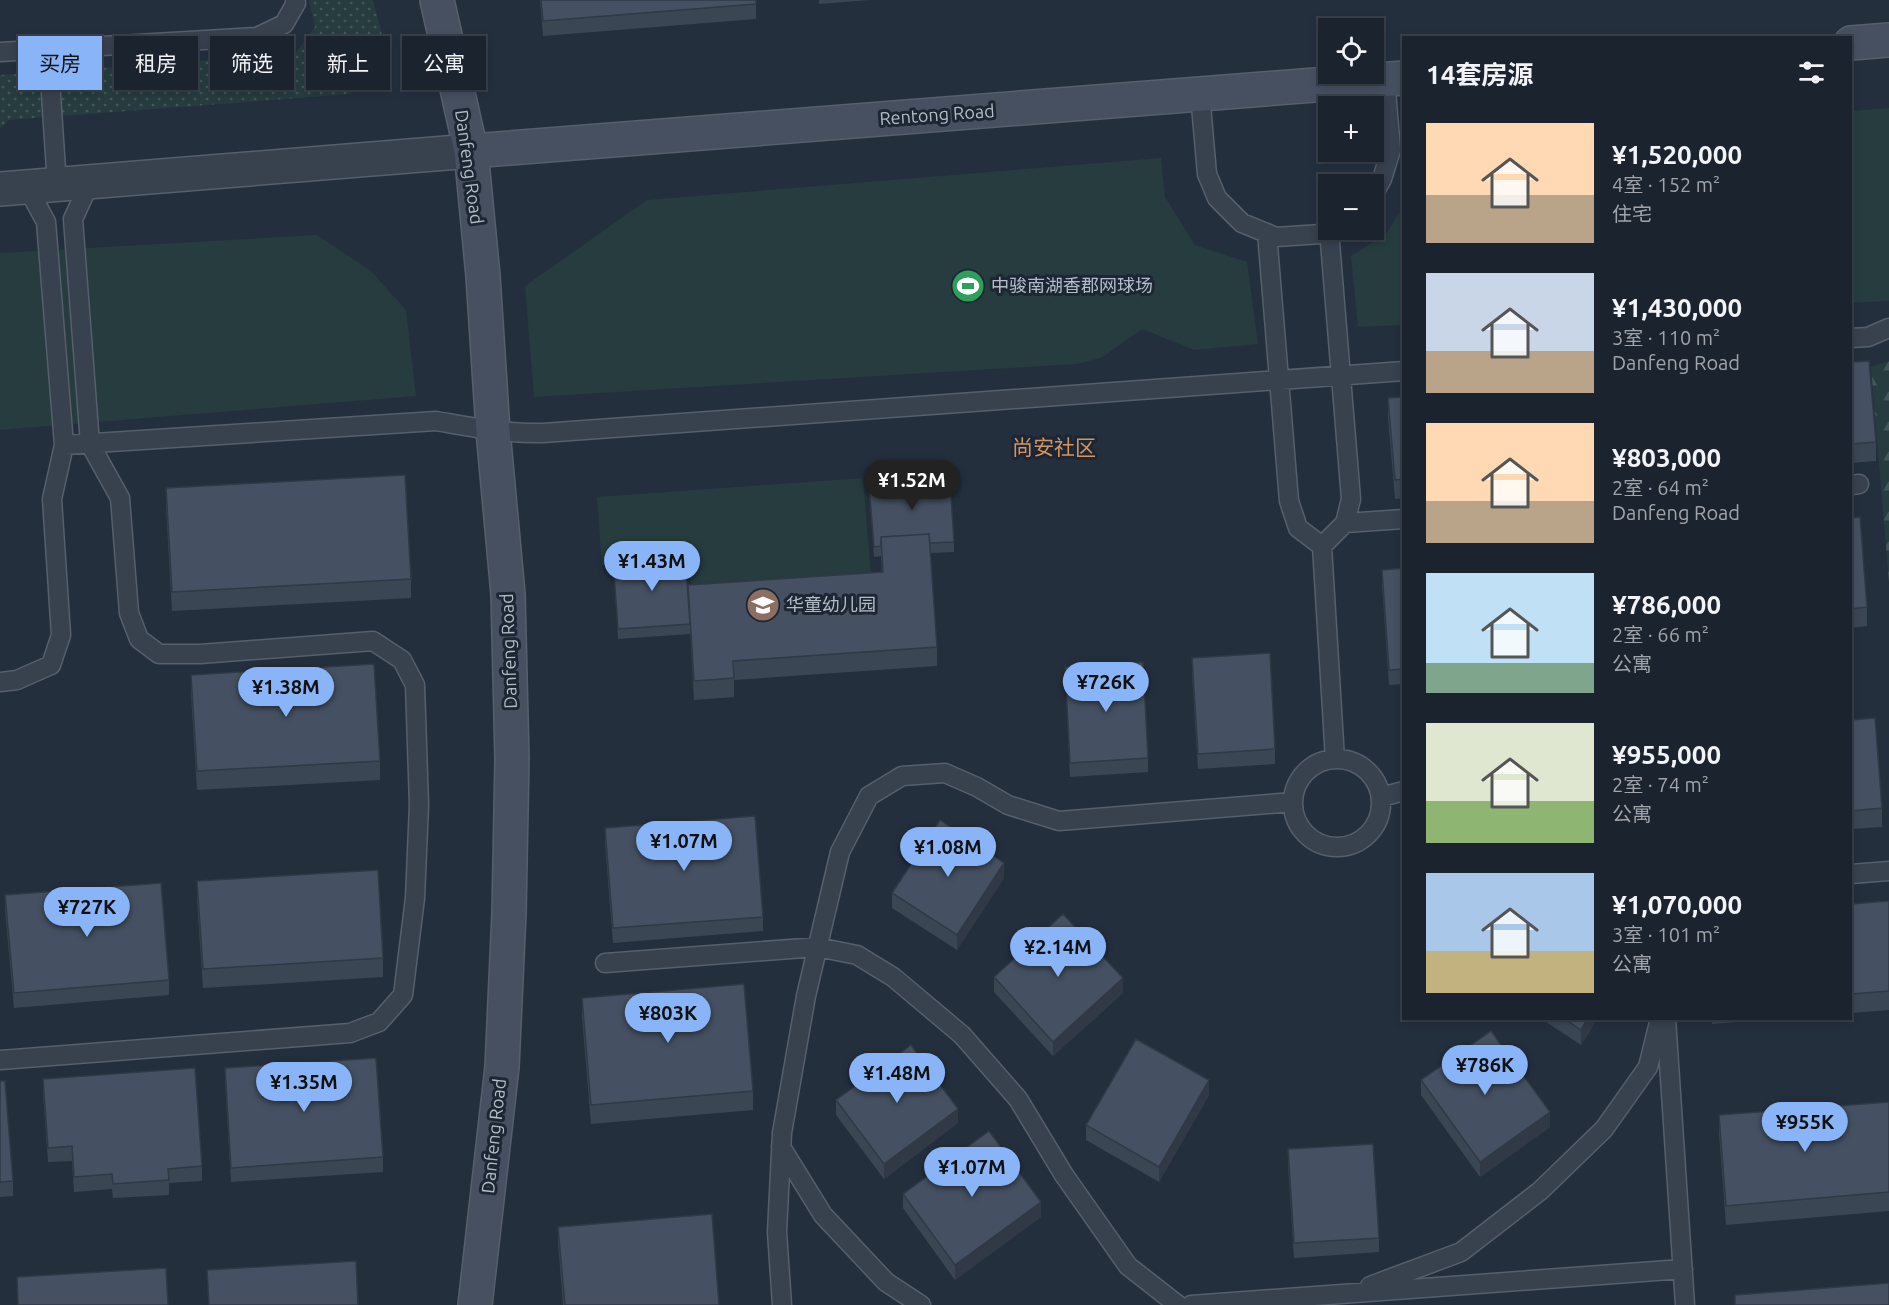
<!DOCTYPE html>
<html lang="zh">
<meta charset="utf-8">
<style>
:root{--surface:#1b232e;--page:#282f3a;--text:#f1f3f6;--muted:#a0a4aa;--line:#39404a;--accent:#8ab4f8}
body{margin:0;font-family:Ubuntu,"Noto Sans SC",sans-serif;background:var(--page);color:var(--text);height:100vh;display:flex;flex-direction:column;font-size:22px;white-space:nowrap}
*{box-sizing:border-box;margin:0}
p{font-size:20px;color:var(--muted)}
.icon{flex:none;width:33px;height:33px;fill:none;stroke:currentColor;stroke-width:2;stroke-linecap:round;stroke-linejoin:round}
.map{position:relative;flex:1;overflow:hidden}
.drawer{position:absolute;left:1402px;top:36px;width:450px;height:984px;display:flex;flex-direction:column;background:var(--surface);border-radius:0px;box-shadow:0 3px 9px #0003,0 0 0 2px var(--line)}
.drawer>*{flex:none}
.banner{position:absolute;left:18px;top:36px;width:570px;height:54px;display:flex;gap:12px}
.buttons{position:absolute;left:1318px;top:18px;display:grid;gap:12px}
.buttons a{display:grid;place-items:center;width:66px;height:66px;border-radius:0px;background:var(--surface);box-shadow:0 3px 9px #0003,0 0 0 2px var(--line);font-size:30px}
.price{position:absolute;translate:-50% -51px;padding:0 14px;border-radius:21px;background:var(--accent);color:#111;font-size:20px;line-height:39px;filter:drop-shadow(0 2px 3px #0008)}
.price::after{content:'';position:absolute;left:50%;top:36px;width:18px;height:14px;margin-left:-9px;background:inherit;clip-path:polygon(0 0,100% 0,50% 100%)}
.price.active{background:#222;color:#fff}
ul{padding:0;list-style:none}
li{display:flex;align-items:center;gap:18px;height:150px;padding:0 24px}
li span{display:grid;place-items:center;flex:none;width:168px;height:120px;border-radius:0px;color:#555}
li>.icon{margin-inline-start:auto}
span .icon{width:72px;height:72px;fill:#fffc;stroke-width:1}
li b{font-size:26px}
h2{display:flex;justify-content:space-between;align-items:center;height:72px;padding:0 24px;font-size:26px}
.chip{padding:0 21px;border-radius:0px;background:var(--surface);box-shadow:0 3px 9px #0003,0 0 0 2px var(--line);font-size:21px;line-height:54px}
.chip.active{background:var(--accent);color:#111}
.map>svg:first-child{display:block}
.grass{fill:url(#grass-dots)}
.forest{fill:url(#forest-firs)}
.garden{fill:#263c3f}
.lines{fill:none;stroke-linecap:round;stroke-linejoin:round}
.lane-casing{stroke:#565f6c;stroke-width:21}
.street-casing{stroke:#565f6c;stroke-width:36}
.secondary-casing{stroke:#565f6c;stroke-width:36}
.lane{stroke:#38414e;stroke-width:18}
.street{stroke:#38414e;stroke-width:33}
.secondary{stroke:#465061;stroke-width:33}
.wall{fill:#3b4654}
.shaded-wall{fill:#303945}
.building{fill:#455162;stroke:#303945;stroke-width:1.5}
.labels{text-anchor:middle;stroke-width:6;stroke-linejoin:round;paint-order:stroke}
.street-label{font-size:18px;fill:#b4bcc9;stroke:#1d2633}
.poi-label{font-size:18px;fill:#b4bcc9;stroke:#1d2633;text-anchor:start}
.quarter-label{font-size:21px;fill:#d59563;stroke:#1d2633}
</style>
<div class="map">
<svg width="1889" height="1305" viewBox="0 0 1889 1305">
<defs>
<pattern id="grass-dots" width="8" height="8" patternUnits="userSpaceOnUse" patternTransform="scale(1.5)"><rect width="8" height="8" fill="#263c3f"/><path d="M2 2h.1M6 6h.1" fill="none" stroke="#435659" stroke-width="1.8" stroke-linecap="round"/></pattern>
<pattern id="forest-firs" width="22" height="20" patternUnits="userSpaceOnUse" patternTransform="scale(1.5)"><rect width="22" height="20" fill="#263c3f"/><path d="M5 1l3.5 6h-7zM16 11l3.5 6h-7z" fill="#435659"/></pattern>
</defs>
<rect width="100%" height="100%" fill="#242f3e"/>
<path class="grass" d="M309 0H373L386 50 350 94 8 120 0 129V75L295 54 315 27Z"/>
<path class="forest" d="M1889 361V582L1871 367Z"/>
<path class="garden" d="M1889 108V301L1851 303V111Z
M1161 158 1165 197 1195 245 1247 262 1258 344 1194 350 1142 329 1101 358 1076 364 534 397 525 286 647 200Z
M1404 204V325L1358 327 1351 256 1387 233Z
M317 235 371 271 406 310 416 396 0 430V253Z
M863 478 872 587 692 600 689 558 602 565 597 497Z"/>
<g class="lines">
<g class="lane-casing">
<path id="lane" d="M48 49 57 185
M0 52 257 37 284 24 296 3 295 0
M1200 94 1207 174 1217 198 1242 223 1276 237 1321 234 1329 230
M1374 193 1382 179 1391 150 1385 79
M1267 233 1289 501 1298 528 1322 546 1345 523 1351 499 1329 230
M1851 338 1868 337 1889 328
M64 445 436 421C472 427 507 434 543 433L1404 371
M1851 485 1859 484
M1345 523 1404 519
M1322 546 1335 759
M0 682 17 680 51 665 61 635 52 499 64 445 46 222 27 187
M1293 803a44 44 0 1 1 88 0a44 44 0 1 1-88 0Z
M1381 797 1404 791
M1851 874 1889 871
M605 963 817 947 857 955 893 977 962 1035 1018 1099 1064 1175 1128 1266 1178 1305
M1666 1018 1685 1305
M0 1060 350 1033 379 1022 403 995 415 898 419 805 415 685 402 660 373 641 200 654H159L139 639 129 613 120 498 90 444 73 219 90 182
M781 1147 823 1215 886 1282 921 1305
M1370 1286 1461 1252 1540 1191 1604 1129 1648 1067 1660 1018
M782 1305 777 1232 782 1133 806 996 840 852 869 796 902 776 945 773 977 787 1008 805 1059 821 1293 802
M1191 1305 1683 1269"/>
</g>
<g class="street-casing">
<path id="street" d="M0 189 471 151"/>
</g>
<g class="secondary-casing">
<path id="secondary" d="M437 0 471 151 483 276 493 431 508 594 512 759 509 913 502 1067 475 1305
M1851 43 1889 40
M471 151 1404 78"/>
</g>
<use href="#lane" class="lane"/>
<use href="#street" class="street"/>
<use href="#secondary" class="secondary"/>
</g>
<path class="wall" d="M540 0H756V19L543 36Z
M819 0H870L819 4Z
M1851 362 1876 442V461L1851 463Z
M1404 397V498L1395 499 1388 417V398Z
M869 486 954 542V552L930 553 937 647V666L734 680V697L694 700 690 629V634L618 639 613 559 688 598 882 572 881 556 874 557Z
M166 488 411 579V598L172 611 166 507Z
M1851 518 1867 607V626L1851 628Z
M1404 568V684L1389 685 1382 584V570Z
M1192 658 1275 749V764L1198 769 1192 673Z
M1065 667 1148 758V772L1070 777Z
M191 675 380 761V780L197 790 191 694Z
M1851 720 1882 808V827L1851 829Z
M605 828 763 917V931L613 943 605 843Z
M1004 878 957 950 892 908V893Z
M197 881 383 958V977L203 988 197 900Z
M5 895 169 980V995L14 1008 5 910Z
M1889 901V1010L1851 1013V904Z
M994 977 1123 993 1053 1056 994 992Z
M582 998 753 1091V1110L591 1124 582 1017Z
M1540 1018H1598L1581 1045Z
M1712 1018H1785L1712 1024Z
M225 1068 383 1157V1172L231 1182 225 1082Z
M43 1079 202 1166V1181L169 1183V1195L113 1198 112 1189 74 1192 72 1161 48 1162 43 1093Z
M1421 1080 1550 1127 1480 1177 1421 1095Z
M0 1081 13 1181V1196L0 1197Z
M1209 1095 1159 1182 1086 1140V1125Z
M836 1100 958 1123 884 1179 836 1115Z
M1889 1102V1211L1726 1225 1719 1134V1115Z
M1288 1149 1379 1238V1252L1294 1258 1288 1164Z
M903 1194 1041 1217 955 1280 903 1208Z
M558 1227 719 1305H563L558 1242Z"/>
<path class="shaded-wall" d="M1004 863V878L957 950V935Z
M1123 978V993L1053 1056V1042Z
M1588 1018H1598L1581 1045V1030Z
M1209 1080V1095L1159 1182V1167Z
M958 1109V1123L884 1179V1164Z
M1550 1112V1127L1480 1177V1162Z
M1041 1202V1217L955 1280V1265Z"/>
<path class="building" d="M541 0H756V4L543 21Z
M1869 361 1876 442 1851 444V362Z
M1404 397V479L1395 480 1388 398Z
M405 475 411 579 172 592 166 488Z
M950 481 954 542 930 543 929 534 881 537V546L874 547 869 486Z
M1860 517 1867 607 1851 609V518Z
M929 534 937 647 733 661 734 678 694 681 688 585 883 572 881 537Z
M685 554 690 624 618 629 613 559Z
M1404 568V669L1389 670 1382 570Z
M1270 653 1275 749 1198 754 1192 658Z
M1143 662 1148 758 1070 763 1065 667Z
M374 664 380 761 197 771 191 675Z
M1875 718 1882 808 1851 811V720Z
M755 816 763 917 613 928 605 828Z
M940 820 1004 863 957 935 892 893Z
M378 870 383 958 203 969 197 881Z
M161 883 169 980 14 993 5 895Z
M1889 901V991L1851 994V904Z
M1063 914 1123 978 1053 1042 994 977Z
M744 984 753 1091 591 1105 582 998Z
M1563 1018H1588L1581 1030Z
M1491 1031 1550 1112 1480 1162 1421 1080Z
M1136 1039 1209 1080 1159 1167 1086 1125Z
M911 1045 958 1109 884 1164 836 1100Z
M376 1058 383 1157 231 1168 225 1068Z
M195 1068 202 1166 168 1169 169 1180 113 1184 112 1174 74 1177 72 1146 48 1148 43 1079Z
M0 1081H5L13 1181 0 1182Z
M1889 1102V1192L1726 1206 1719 1115Z
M989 1131 1041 1202 955 1265 903 1194Z
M1373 1144 1379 1238 1294 1243 1288 1149Z
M712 1214 719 1305H565L558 1227Z
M356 1261 358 1305H209L207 1270Z
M166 1268 168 1305H18L17 1277Z
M1889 1283V1305H1735V1295Z"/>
<defs>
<g id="stadium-disc" transform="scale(1.725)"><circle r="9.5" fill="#2e9e5b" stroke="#1d2633"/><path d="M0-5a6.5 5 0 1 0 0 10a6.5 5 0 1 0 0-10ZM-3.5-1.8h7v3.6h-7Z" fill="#fff"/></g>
<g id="school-disc" transform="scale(1.725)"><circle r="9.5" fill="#8d6e63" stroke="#1d2633"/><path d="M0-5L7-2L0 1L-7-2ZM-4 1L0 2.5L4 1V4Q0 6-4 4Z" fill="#fff"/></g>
</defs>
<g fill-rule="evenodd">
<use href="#stadium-disc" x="968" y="286"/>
<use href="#school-disc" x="763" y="605"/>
</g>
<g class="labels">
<g class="street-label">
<text transform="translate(937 115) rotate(-4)" y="6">Rentong Road</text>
<text transform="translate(469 167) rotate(82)" y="6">Danfeng Road</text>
<text transform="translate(509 651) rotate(-92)" y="6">Danfeng Road</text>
<text transform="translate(494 1136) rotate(-84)" y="6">Danfeng Road</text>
</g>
<g class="poi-label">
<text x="991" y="292">中骏南湖香郡网球场</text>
<text x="786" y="611">华童幼儿园</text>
</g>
<g class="quarter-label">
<text x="1054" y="455">尚安社区</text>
</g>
</g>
</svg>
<div class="buttons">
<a><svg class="icon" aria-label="locate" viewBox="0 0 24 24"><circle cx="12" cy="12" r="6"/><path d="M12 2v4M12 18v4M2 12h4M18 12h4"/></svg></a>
<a>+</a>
<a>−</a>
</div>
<b class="price active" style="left:912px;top:511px">¥1.52M</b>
<b class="price" style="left:652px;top:592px">¥1.43M</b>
<b class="price" style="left:1106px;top:713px">¥726K</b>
<b class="price" style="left:286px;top:718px">¥1.38M</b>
<b class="price" style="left:684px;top:872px">¥1.07M</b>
<b class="price" style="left:948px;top:878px">¥1.08M</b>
<b class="price" style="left:87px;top:938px">¥727K</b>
<b class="price" style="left:1058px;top:978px">¥2.14M</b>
<b class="price" style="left:668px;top:1044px">¥803K</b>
<b class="price" style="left:1485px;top:1096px">¥786K</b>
<b class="price" style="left:897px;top:1104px">¥1.48M</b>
<b class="price" style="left:304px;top:1113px">¥1.35M</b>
<b class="price" style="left:1805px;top:1153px">¥955K</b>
<b class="price" style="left:972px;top:1198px">¥1.07M</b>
<div class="banner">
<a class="chip active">买房</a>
<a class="chip">租房</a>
<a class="chip">筛选</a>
<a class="chip">新上</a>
<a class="chip">公寓</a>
</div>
<section class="drawer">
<h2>14套房源<svg class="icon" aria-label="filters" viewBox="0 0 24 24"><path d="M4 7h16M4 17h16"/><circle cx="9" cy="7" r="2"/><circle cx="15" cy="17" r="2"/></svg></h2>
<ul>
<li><span style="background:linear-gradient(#ffd9b3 60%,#b9a48a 0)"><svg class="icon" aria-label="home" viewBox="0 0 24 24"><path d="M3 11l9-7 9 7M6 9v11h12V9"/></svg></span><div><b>¥1,520,000</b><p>4室 · 152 m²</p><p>住宅</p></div></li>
<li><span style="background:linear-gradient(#c9d6e8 65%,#b9a48a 0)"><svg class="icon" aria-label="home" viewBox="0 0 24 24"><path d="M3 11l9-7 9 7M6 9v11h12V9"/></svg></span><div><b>¥1,430,000</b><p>3室 · 110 m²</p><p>Danfeng Road</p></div></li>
<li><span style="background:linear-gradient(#ffd9b3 65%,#b9a48a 0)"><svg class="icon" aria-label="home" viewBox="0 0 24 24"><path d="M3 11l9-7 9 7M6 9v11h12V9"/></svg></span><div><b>¥803,000</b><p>2室 · 64 m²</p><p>Danfeng Road</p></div></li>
<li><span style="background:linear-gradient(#bfe0f5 75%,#7fa58c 0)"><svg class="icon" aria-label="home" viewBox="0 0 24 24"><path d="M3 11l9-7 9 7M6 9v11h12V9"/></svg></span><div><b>¥786,000</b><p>2室 · 66 m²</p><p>公寓</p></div></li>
<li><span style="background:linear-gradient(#dfe7d0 65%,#8fb573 0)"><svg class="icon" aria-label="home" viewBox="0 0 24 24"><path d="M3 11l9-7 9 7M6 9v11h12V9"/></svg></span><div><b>¥955,000</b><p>2室 · 74 m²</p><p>公寓</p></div></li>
<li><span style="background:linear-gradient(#a9c7e8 65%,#c2b280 0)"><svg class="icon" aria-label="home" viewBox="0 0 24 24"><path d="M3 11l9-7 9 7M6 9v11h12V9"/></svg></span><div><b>¥1,070,000</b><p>3室 · 101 m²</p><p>公寓</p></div></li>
</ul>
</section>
</div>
